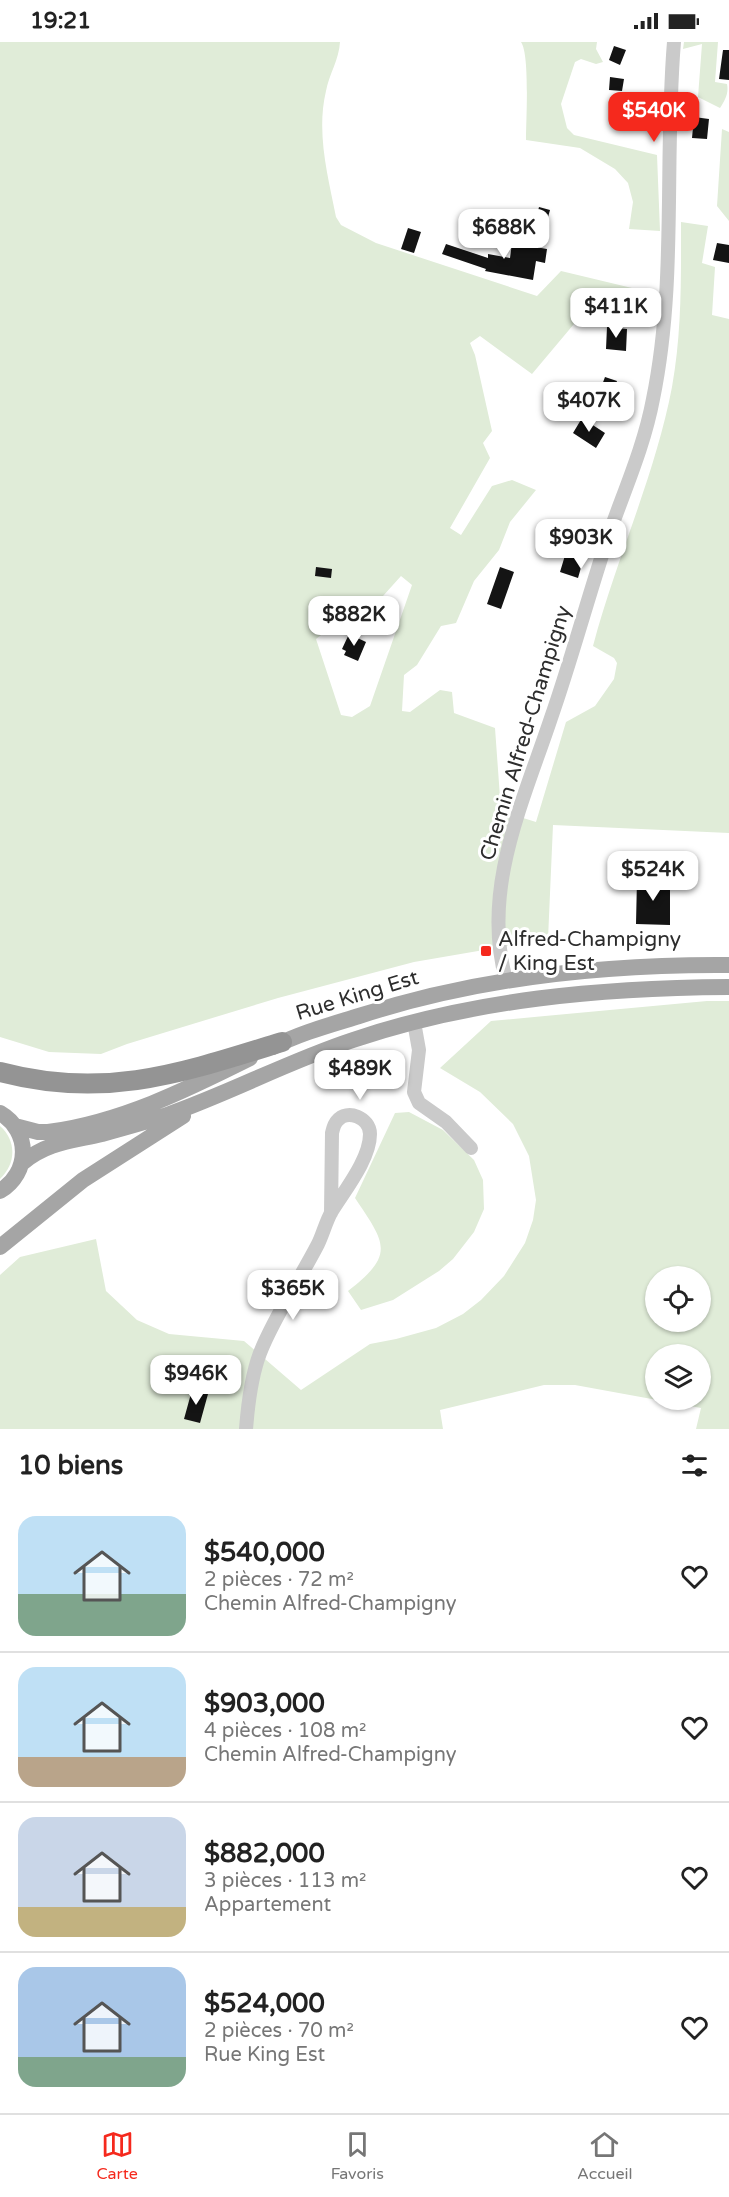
<!DOCTYPE html>
<html lang="fr">
<meta charset="utf-8">
<style>
:root{--surface:#fff;--page:#f6f6f6;--text:#222;--muted:#767676;--line:#e0e0e0;--accent:#f5291d}
body{margin:0;font-family:"Varela Round",sans-serif;background:var(--page);color:var(--text);height:100vh;display:flex;flex-direction:column;font-size:22px;white-space:nowrap}
*{box-sizing:border-box;margin:0}
p{font-size:20px;color:var(--muted)}
.icon{flex:none;width:33px;height:33px;fill:none;stroke:currentColor;stroke-width:2;stroke-linecap:round;stroke-linejoin:round}
.map{position:relative;height:1387px;overflow:hidden}
.details{display:flex;flex-direction:column;background:var(--surface);flex:1}
.details>*{flex:none}
.buttons{position:absolute;left:645px;top:1224px;display:grid;gap:12px}
.buttons a{display:grid;place-items:center;width:66px;height:66px;border-radius:50%;background:var(--surface);box-shadow:0 2px 4px #0004;font-size:30px}
.price{position:absolute;translate:-50% -51px;padding:0 14px;border-radius:12px;background:#fff;color:#222;font-size:20px;line-height:39px;filter:drop-shadow(0 2px 3px #0008)}
.price::after{content:'';position:absolute;left:50%;top:36px;width:18px;height:14px;margin-left:-9px;background:inherit;clip-path:polygon(0 0,100% 0,50% 100%)}
.price.selected{background:var(--accent);color:#fff}
ul{padding:0;list-style:none}
li{display:flex;align-items:center;gap:18px;height:150px;padding:0 18px}
li+li{border-top:2px solid var(--line)}
li span{display:grid;place-items:center;flex:none;width:168px;height:120px;border-radius:18px;color:#555}
li>.icon{margin-inline-start:auto}
span .icon{width:72px;height:72px;fill:#fffc;stroke-width:1}
li b{font-size:26px}
h2{display:flex;justify-content:space-between;align-items:center;height:72px;padding:0 18px;font-size:26px}
.status{display:flex;justify-content:space-between;align-items:center;height:42px;padding:0 30px;background:var(--surface);direction:ltr}
.status svg{height:16px;fill:currentColor}
.tab-bar{display:flex;justify-content:space-around;align-items:center;height:84px;border-top:2px solid var(--line);background:var(--surface);font-size:16px;color:var(--muted)}
.tab-bar a{display:grid;justify-items:center;gap:3px}
.tab-bar .selected{color:var(--accent)}
.map>svg:first-child{display:block}
.green{fill:#e0ecd8;fill-rule:evenodd}
.building{fill:#141414}
.lines{fill:none;stroke-linecap:round;stroke-linejoin:round}
.minor{stroke:#cacaca;stroke-width:14}
.major{stroke:#a5a5a5;stroke-width:16}
.highway{stroke:#949494;stroke-width:20}
.poi-dot{fill:#f5291d;stroke:#fff;stroke-width:2}
.labels{text-anchor:middle;stroke-width:6;stroke-linejoin:round;paint-order:stroke}
.street-label{font-size:21px;fill:#2d2d2d;stroke:#fff}
.poi-label{font-size:21px;fill:#2d2d2d;stroke:#fff;text-anchor:start}
</style>
<div class="status"><b>19:21</b><svg viewBox="0 0 49 12"><path d="M0 12V9h3v3zM5 12V6h3v6zM10 12V3h3v9zM15 12V0h3v12zM26 1h20v11H26zM47 4h2v5h-2z"/></svg></div>
<div class="map">
<svg width="729" height="1387" viewBox="0 0 729 1387">
<rect width="100%" height="100%" fill="#fff"/>
<path class="green" d="M0 0H340C339 18 329 32 326 49 316 91 328 134 336 175L341 183 376 201 537 254 561 229 632 246V255L600 251 532 332 480 294 470 301 475 313 492 389 483 401 490 416 450 486 461 493 492 444 512 438 536 448 510 480 499 508 474 539 456 581 441 584 417 623 404 633 402 669 410 670 440 648 452 650 454 671 495 686 501 769 536 780 566 680 595 664 614 637 617 621 614 616 593 604C616 517 655 434 672 345 682 290 681 235 681 180L708 184 702 221 715 225 712 273 729 277V791L553 783 548 897 414 920 278 956 127 1002 101 1012 49 1010 0 995ZM401 534 412 543 370 664 352 675 341 673 316 597 329 587 383 554Z
M521 0H597L596 7 603 20 596 22 581 17 575 20 561 62 567 86 574 93 657 113 660 189 629 187 633 160 628 141 615 127 580 106 526 98C526 79 530 13 521 0Z
M684 0H718L715 40 727 42C729 51 725 58 720 66L698 55 702 2 683 7Z
M722 87 729 90V179L717 164Z
M707 959H729V1387H696L701 1366 575 1343H544L440 1368 443 1387H0V1233L20 1215 96 1197 106 1249 137 1278 169 1292 244 1299 301 1348 370 1302 396 1297 436 1286 463 1272 481 1258 504 1234 525 1201 533 1178 536 1158 529 1114 513 1082 480 1050 440 1026 491 979ZM656 1234H700V1280H656ZM656 1312H700V1358H656Z
M409 1070 443 1088 474 1118 483 1138 484 1167 474 1190 453 1217 439 1229 393 1258 361 1268 348 1249C396 1212 385 1201 355 1156L395 1071Z
M0 1084C17 1099 16 1122 0 1137Z"/>
<path class="building" d="M614 4 626 8 620 23 609 18Z
M723 8H729V38L719 37Z
M610 35 624 37 622 49 609 48Z
M621 65 632 66 631 77H636L634 88 618 86Z
M694 75 709 77 707 97 692 96Z
M539 165 550 168 545 186 528 182 531 167 538 169Z
M408 186 421 190 414 211 401 207Z
M512 201 547 207 545 221 536 219 533 238 485 229 486 227 442 212 446 202 488 216V212L510 216Z
M717 201 729 203V221L713 218Z
M607 285 627 287 626 309 606 307Z
M605 335 617 339 607 367 592 362 600 342 602 343Z
M582 376 605 391 596 406 573 391Z
M547 491 559 495 554 510 542 506Z
M566 510 584 515 578 536 560 530Z
M316 525 332 527 331 536 315 534Z
M500 525 514 530 501 567 487 562Z
M349 592 366 600 358 619 344 613 346 609 342 607Z
M637 837 670 838V883L636 882Z
M192 1348 208 1352 200 1381 184 1377Z"/>
<g class="lines">
<path class="minor" d="M506 938C481 848 523 760 551 676 572 616 588 555 608 495 624 449 644 405 653 357 677 240 664 119 674 0
M414 980 419 1008 414 1050 419 1061 446 1080 471 1106
M246 1387C248 1361 251 1335 260 1311 275 1273 299 1239 318 1202 323 1192 326 1179 332 1169 345 1148 370 1117 370 1092 370 1076 347 1066 337 1079 334 1082 333 1087 332 1091L331 1171"/>
<path class="major" d="M273 1005C300 991 330 983 359 974 479 935 603 922 729 923
M0 1071C31 1089 30 1131 0 1149
M15 1084 38 1090H48C119 1081 186 1048 250 1016
M22 1121C47 1100 72 1099 102 1092 124 1086 146 1080 167 1073 230 1051 289 1019 353 998 474 957 601 946 729 945
M0 1205 83 1138 183 1074"/>
<path class="highway" d="M0 1030C105 1058 182 1031 282 1000"/>
</g>
<rect class="poi-dot" x="480" y="903" width="12" height="12" rx="3"/>
<g class="labels">
<g class="street-label">
<text transform="translate(525 691) rotate(-73)" y="7">Chemin Alfred-Champigny</text>
<text transform="translate(357 953) rotate(-17)" y="7">Rue King Est</text>
</g>
<g class="poi-label">
<text x="498" y="904">Alfred-Champigny<tspan x="498" dy="24">/ King Est</tspan></text>
</g>
</g>
</svg>
<div class="buttons">
<a><svg class="icon" aria-label="locate" viewBox="0 0 24 24"><circle cx="12" cy="12" r="6"/><path d="M12 2v4M12 18v4M2 12h4M18 12h4"/></svg></a>
<a><svg class="icon" aria-label="layers" viewBox="0 0 24 24"><path d="M12 4l9 5-9 5-9-5zM3 14l9 5 9-5"/></svg></a>
</div>
<b class="price selected" style="left:654px;top:101px">$540K</b>
<b class="price" style="left:504px;top:218px">$688K</b>
<b class="price" style="left:616px;top:297px">$411K</b>
<b class="price" style="left:589px;top:391px">$407K</b>
<b class="price" style="left:581px;top:528px">$903K</b>
<b class="price" style="left:354px;top:605px">$882K</b>
<b class="price" style="left:653px;top:860px">$524K</b>
<b class="price" style="left:360px;top:1059px">$489K</b>
<b class="price" style="left:293px;top:1279px">$365K</b>
<b class="price" style="left:196px;top:1364px">$946K</b>
</div>
<section class="details">
<h2>10 biens<svg class="icon" aria-label="filters" viewBox="0 0 24 24"><path d="M4 7h16M4 17h16"/><circle cx="9" cy="7" r="2"/><circle cx="15" cy="17" r="2"/></svg></h2>
<ul>
<li><span style="background:linear-gradient(#bfe0f5 65%,#7fa58c 0)"><svg class="icon" aria-label="home" viewBox="0 0 24 24"><path d="M3 11l9-7 9 7M6 9v11h12V9"/></svg></span><div><b>$540,000</b><p>2 pièces · 72 m²</p><p>Chemin Alfred-Champigny</p></div><svg class="icon" aria-label="heart" viewBox="0 0 24 24"><path d="M12 20l-8-8c-3-5 5-10 8-4 3-6 11-1 8 4z"/></svg></li>
<li><span style="background:linear-gradient(#bfe0f5 75%,#b9a48a 0)"><svg class="icon" aria-label="home" viewBox="0 0 24 24"><path d="M3 11l9-7 9 7M6 9v11h12V9"/></svg></span><div><b>$903,000</b><p>4 pièces · 108 m²</p><p>Chemin Alfred-Champigny</p></div><svg class="icon" aria-label="heart" viewBox="0 0 24 24"><path d="M12 20l-8-8c-3-5 5-10 8-4 3-6 11-1 8 4z"/></svg></li>
<li><span style="background:linear-gradient(#c9d6e8 75%,#c2b280 0)"><svg class="icon" aria-label="home" viewBox="0 0 24 24"><path d="M3 11l9-7 9 7M6 9v11h12V9"/></svg></span><div><b>$882,000</b><p>3 pièces · 113 m²</p><p>Appartement</p></div><svg class="icon" aria-label="heart" viewBox="0 0 24 24"><path d="M12 20l-8-8c-3-5 5-10 8-4 3-6 11-1 8 4z"/></svg></li>
<li><span style="background:linear-gradient(#a9c7e8 75%,#7fa58c 0)"><svg class="icon" aria-label="home" viewBox="0 0 24 24"><path d="M3 11l9-7 9 7M6 9v11h12V9"/></svg></span><div><b>$524,000</b><p>2 pièces · 70 m²</p><p>Rue King Est</p></div><svg class="icon" aria-label="heart" viewBox="0 0 24 24"><path d="M12 20l-8-8c-3-5 5-10 8-4 3-6 11-1 8 4z"/></svg></li>
</ul>
</section>
<nav class="tab-bar">
<a class="selected"><svg class="icon" aria-label="map" viewBox="0 0 24 24"><path d="M3 6l6-2 6 2 6-2v14l-6 2-6-2-6 2zM9 4v14M15 6v14"/></svg>Carte</a>
<a><svg class="icon" aria-label="saved" viewBox="0 0 24 24"><path d="M7 4h10v16l-5-4-5 4z"/></svg>Favoris</a>
<a><svg class="icon" aria-label="home" viewBox="0 0 24 24"><path d="M3 11l9-7 9 7M6 9v11h12V9"/></svg>Accueil</a>
</nav>
